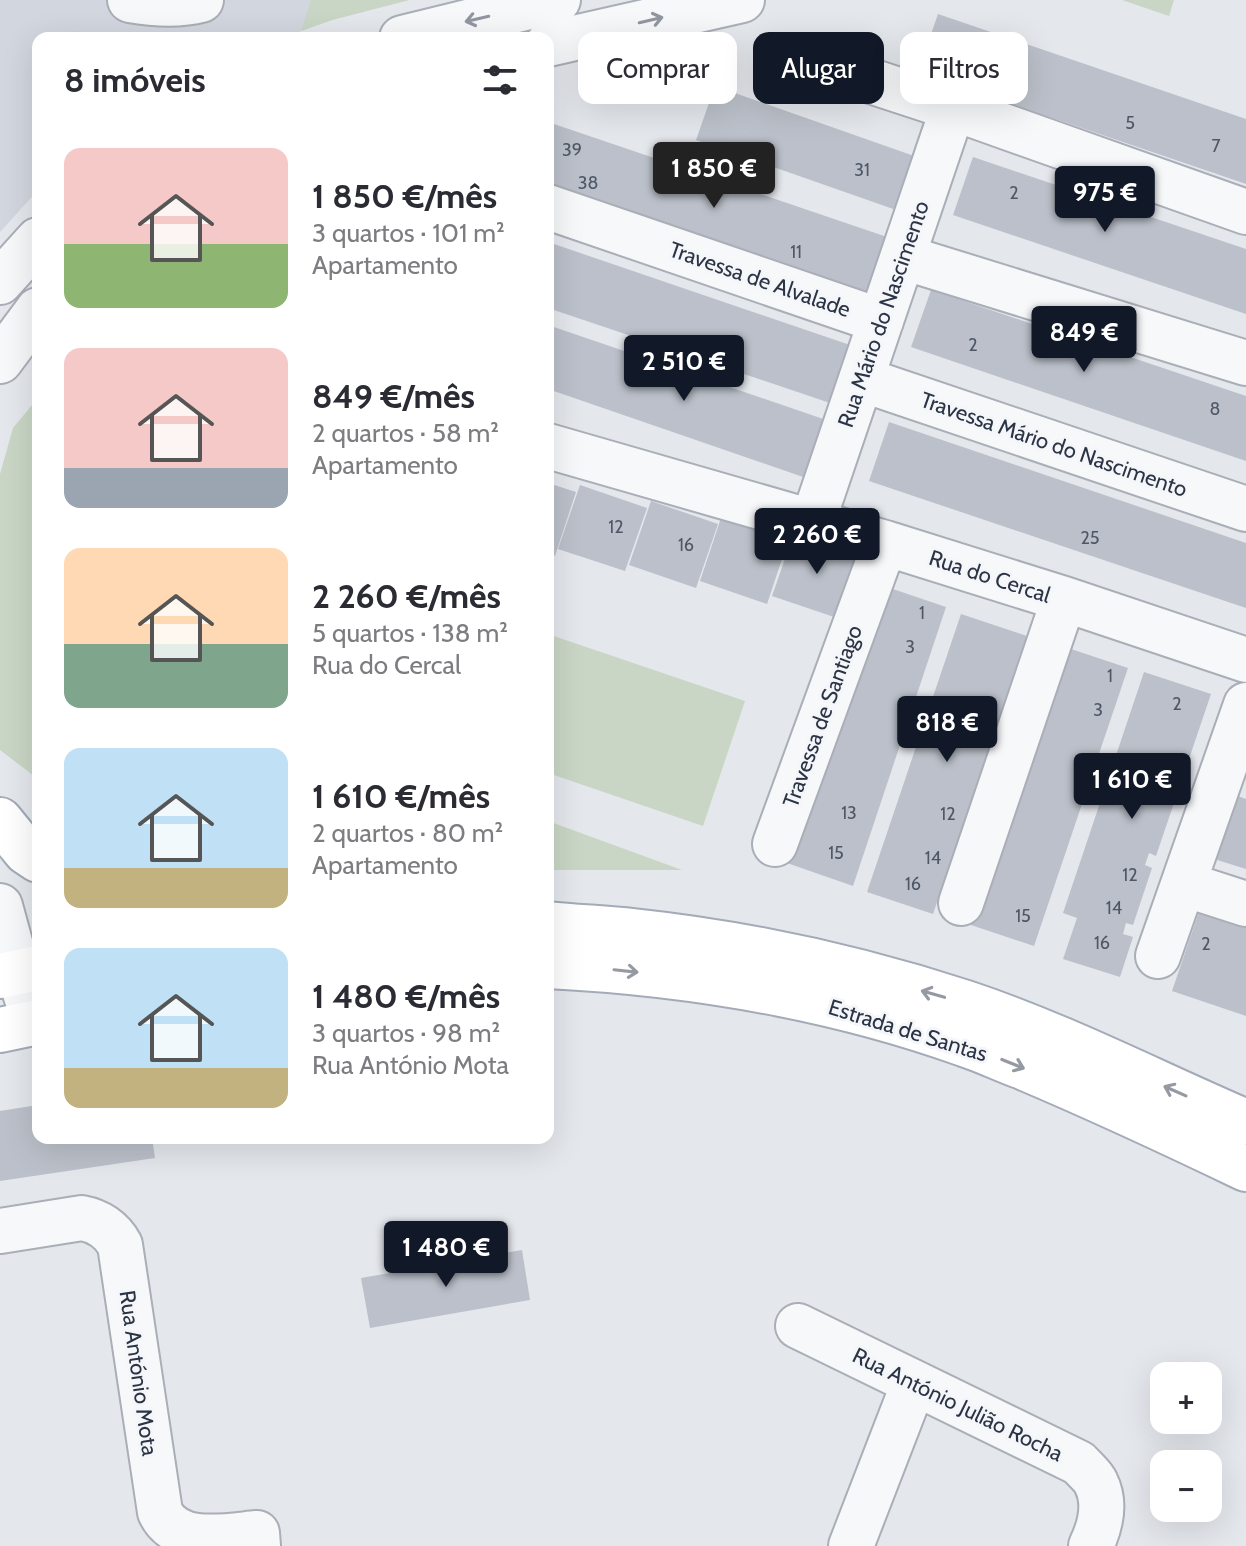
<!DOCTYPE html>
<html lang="pt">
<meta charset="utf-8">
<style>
:root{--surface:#fff;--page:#f2f2f3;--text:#2b2b33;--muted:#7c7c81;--accent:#111827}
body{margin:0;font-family:Cabin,sans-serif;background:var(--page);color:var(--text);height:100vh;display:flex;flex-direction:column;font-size:30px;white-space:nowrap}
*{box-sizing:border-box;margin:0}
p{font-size:26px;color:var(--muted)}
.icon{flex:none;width:44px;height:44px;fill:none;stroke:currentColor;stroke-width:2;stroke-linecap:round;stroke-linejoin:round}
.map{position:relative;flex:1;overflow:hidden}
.side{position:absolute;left:32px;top:32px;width:522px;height:1112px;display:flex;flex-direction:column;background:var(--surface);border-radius:16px;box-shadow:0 8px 32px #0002}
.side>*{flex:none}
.guide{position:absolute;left:578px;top:32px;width:548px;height:72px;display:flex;gap:16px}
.buttons{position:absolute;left:1150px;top:1362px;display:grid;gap:16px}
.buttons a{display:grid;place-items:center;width:72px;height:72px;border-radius:16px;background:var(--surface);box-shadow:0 8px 32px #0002;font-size:40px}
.price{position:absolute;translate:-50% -68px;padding:0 18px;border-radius:8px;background:var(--accent);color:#fff;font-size:26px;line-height:52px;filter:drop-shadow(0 2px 4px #0008)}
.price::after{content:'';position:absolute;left:50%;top:48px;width:24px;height:18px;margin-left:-12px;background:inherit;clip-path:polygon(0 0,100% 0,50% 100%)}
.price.on{background:#222;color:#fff}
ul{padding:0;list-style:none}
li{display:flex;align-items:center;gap:24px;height:200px;padding:0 32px}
li span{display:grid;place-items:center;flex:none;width:224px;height:160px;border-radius:16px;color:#555}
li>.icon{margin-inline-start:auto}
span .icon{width:96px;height:96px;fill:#fffc;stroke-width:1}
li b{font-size:34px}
h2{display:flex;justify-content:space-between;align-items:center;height:96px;padding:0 32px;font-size:34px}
.tag{padding:0 28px;border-radius:16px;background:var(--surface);box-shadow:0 8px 32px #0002;font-size:28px;line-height:72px}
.tag.on{background:var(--accent);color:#fff}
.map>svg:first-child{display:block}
.built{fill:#d2d6de}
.green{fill:#c9d6c5}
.building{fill:#bbc0ca}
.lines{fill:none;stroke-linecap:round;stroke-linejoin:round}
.minor-casing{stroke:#a9aeb7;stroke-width:48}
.major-casing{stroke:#a3abb8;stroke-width:48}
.minor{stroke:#f7f8fa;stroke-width:44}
.major{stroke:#fff;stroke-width:44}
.oneway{stroke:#9196a0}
.oneway2{stroke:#959aa2}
.labels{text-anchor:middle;stroke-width:6;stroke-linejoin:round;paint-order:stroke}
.number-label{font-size:18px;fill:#4f5766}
.street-label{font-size:22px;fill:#2b3445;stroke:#f4f6f9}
</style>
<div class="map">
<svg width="1246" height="1546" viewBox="0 0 1246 1546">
<rect width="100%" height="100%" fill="#e4e7ec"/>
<path class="built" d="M0 0H409L332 20 282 38H38V190L0 232Z"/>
<path class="green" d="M311 0H409L332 20 301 31Z
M1122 0H1174L1169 16Z
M38 398V779L0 750V474L13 428Z
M548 634 745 701 703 826 548 773Z
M548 821 682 870H548Z"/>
<path class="building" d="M938 14 1246 119V184L918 72Z
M715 86 917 157 899 211 696 140Z
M548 122 890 238 870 296 548 187Z
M973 157 1246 249V314L953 215Z
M548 242 853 346 833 404 548 308Z
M931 290 1246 396V461L911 347Z
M548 325 829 421 809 479 548 389Z
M889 422 1246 543V608L869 481Z
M548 483 576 492 555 556 548 553Z
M580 485 647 508 625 571 558 549Z
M651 501 718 524 696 588 629 565Z
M721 518 788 541 767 604 700 581Z
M794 533 861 555 840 619 772 596Z
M881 585 946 607 853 886 787 863Z
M961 614 1027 636 933 914 867 892Z
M1062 646 1128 668 1034 946 968 924Z
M1144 672 1211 694 1156 856 1149 853 1145 865 1152 868 1133 925 1126 923 1123 934 1133 937 1120 977 1063 959 1077 918 1063 913Z
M1235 795 1246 799V869L1214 859Z
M1199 912 1246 928V1016L1172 991Z
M38 1105V1138H152L155 1158 0 1181V1111Z
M522 1250 530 1300 370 1328 361 1278Z"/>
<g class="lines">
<g class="minor-casing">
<path id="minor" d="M130 0C153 4 178 6 201 0
M402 38 558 0
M548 44 742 0
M831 68 953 108 1246 212
M548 207 881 321
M903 257 1246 363
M0 282 38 240
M0 361 38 310
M861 379 1246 509
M548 446 885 543 1064 599 1246 660
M813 521 953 108
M775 844 885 543
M1184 884 1246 904
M961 903 1064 599
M0 906 18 972 35 1022
M1158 956 1246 705
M0 1231 82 1218C98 1221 112 1230 120 1245L160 1512C176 1546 224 1536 257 1533L258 1546
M798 1326 1079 1463C1084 1469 1093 1476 1096 1483 1106 1503 1100 1527 1091 1546
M851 1546 914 1383"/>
</g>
<g class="major-casing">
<path id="major" d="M0 820 26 852 38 860
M548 924C576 927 605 928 633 931 745 943 859 968 966 1003 1062 1035 1153 1082 1246 1122
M548 966C687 973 832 997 964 1044 983 1050 1001 1059 1020 1066 1096 1098 1171 1133 1246 1169
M0 976 38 968
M0 1030 38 1022"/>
</g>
<use href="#minor" class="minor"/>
<use href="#major" class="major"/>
</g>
<defs><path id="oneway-shaft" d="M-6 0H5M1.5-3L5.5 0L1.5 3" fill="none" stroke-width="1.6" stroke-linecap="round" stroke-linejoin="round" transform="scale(2)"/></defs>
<g class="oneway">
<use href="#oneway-shaft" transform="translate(477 19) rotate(167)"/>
<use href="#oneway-shaft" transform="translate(651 20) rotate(-13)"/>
</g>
<g class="oneway2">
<use href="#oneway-shaft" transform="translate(626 971) rotate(6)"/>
<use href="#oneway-shaft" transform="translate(933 994) rotate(-164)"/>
<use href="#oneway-shaft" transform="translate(1013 1064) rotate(22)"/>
<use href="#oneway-shaft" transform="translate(1175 1091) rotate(-156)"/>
</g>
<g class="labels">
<g class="number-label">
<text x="1130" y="129">5</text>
<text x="1216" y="152">7</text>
<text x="572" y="156">39</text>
<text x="862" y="176">31</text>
<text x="588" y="189">38</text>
<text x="1014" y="199">2</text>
<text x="796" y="258">11</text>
<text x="973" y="351">2</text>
<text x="1215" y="415">8</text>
<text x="616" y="533">12</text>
<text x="1090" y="544">25</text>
<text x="686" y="551">16</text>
<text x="922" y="619">1</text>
<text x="910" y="653">3</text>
<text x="1110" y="682">1</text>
<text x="1177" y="710">2</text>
<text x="1098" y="716">3</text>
<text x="849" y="819">13</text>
<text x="948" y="820">12</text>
<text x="836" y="859">15</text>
<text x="933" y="864">14</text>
<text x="1130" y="881">12</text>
<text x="913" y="890">16</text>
<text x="1114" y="914">14</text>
<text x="1023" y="922">15</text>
<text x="1102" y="949">16</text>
<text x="1206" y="950">2</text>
</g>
<g class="street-label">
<text transform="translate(760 279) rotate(19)" y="8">Travessa de Alvalade</text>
<text transform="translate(883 314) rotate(-71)" y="8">Rua Mário do Nascimento</text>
<text transform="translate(1054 444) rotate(19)" y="8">Travessa Mário do Nascimento</text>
<text transform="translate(990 576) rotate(18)" y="8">Rua do Cercal</text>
<text transform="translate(822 716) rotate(-70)" y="8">Travessa de Santiago</text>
<text transform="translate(908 1030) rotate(17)" y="8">Estrada de Santas</text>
<text transform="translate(139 1373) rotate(82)" y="8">Rua António Mota</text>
<text transform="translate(958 1404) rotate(26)" y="8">Rua António Julião Rocha</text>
</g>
</g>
</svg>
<div class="buttons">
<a>+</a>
<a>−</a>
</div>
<b class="price on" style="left:714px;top:210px">1 850 €</b>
<b class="price" style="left:1105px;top:234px">975 €</b>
<b class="price" style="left:1084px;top:374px">849 €</b>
<b class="price" style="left:684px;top:403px">2 510 €</b>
<b class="price" style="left:817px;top:576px">2 260 €</b>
<b class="price" style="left:947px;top:764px">818 €</b>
<b class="price" style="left:1132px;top:821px">1 610 €</b>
<b class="price" style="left:446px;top:1289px">1 480 €</b>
<div class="guide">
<a class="tag">Comprar</a>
<a class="tag on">Alugar</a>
<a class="tag">Filtros</a>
</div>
<section class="side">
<h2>8 imóveis<svg class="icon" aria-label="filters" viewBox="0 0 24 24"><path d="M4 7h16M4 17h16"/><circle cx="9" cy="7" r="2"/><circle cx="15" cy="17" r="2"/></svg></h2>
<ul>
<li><span style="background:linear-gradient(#f6c9c9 60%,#8fb573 0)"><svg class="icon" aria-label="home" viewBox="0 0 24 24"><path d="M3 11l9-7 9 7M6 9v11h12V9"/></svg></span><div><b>1 850 €/mês</b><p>3 quartos · 101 m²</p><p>Apartamento</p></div></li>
<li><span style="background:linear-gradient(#f6c9c9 75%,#9aa5b1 0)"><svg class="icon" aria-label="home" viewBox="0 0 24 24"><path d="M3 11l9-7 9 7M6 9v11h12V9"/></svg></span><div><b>849 €/mês</b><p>2 quartos · 58 m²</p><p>Apartamento</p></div></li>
<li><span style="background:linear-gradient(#ffd9b3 60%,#7fa58c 0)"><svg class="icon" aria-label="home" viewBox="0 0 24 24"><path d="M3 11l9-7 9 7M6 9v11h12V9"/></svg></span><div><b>2 260 €/mês</b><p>5 quartos · 138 m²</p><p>Rua do Cercal</p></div></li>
<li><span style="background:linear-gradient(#bfe0f5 75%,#c2b280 0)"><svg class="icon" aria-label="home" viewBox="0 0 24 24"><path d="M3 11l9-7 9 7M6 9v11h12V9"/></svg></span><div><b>1 610 €/mês</b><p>2 quartos · 80 m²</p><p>Apartamento</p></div></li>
<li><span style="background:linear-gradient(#bfe0f5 75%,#c2b280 0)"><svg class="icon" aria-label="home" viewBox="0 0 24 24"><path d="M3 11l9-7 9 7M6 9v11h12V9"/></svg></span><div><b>1 480 €/mês</b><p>3 quartos · 98 m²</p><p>Rua António Mota</p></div></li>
</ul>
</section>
</div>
